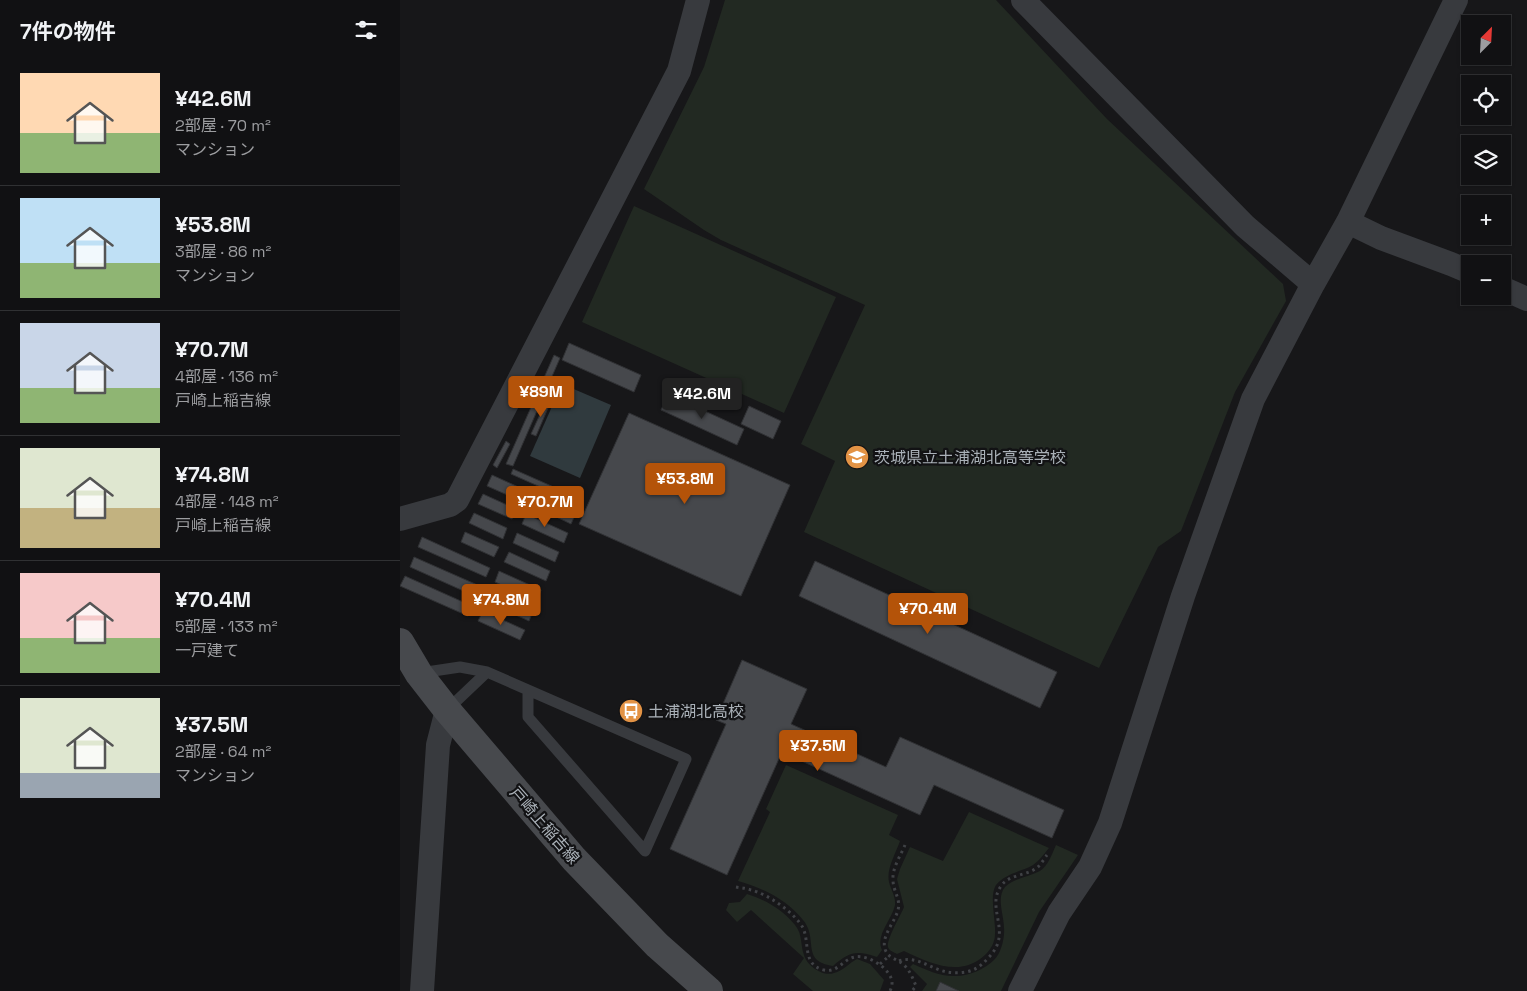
<!DOCTYPE html>
<html lang="ja">
<meta charset="utf-8">
<style>
:root{--surface:#111113;--page:#1e1f21;--text:#f1f3f6;--muted:#9c9da0;--line:#303133;--accent:#b45309}
body{margin:0;font-family:"Space Grotesk","Noto Sans JP",sans-serif;background:var(--page);color:var(--text);height:100vh;display:flex;flex-direction:column;font-size:19px;white-space:nowrap}
*{box-sizing:border-box;margin:0}
p{font-size:16px;color:var(--muted)}
.icon{flex:none;width:28px;height:28px;fill:none;stroke:currentColor;stroke-width:2;stroke-linecap:round;stroke-linejoin:round}
.map{position:relative;flex:1;overflow:hidden}
.drawer{display:flex;flex-direction:column;background:var(--surface);width:400px}
.drawer>*{flex:none}
.needle{width:32px;rotate:24deg}
.fabs{position:absolute;left:1061px;top:15px;display:grid;gap:10px}
.fabs a{display:grid;place-items:center;width:50px;height:50px;border-radius:0px;background:var(--surface);box-shadow:0 1px 4px #0004,0 0 0 1px var(--line);font-size:25px}
.price{position:absolute;translate:-50% -42px;padding:0 11px;border-radius:5px;background:var(--accent);color:#fff;font-size:16px;line-height:32px;filter:drop-shadow(0 1px 2px #0008)}
.price::after{content:'';position:absolute;left:50%;top:30px;width:15px;height:11px;margin-left:-8px;background:inherit;clip-path:polygon(0 0,100% 0,50% 100%)}
.price.current{background:#222;color:#fff}
ul{padding:0;list-style:none}
li{display:flex;align-items:center;gap:15px;height:125px;padding:0 20px}
li+li{border-top:1px solid var(--line)}
li span{display:grid;place-items:center;flex:none;width:140px;height:100px;border-radius:0px;color:#555}
li>.icon{margin-inline-start:auto}
span .icon{width:60px;height:60px;fill:#fffc;stroke-width:1}
li b{font-size:21px}
h2{display:flex;justify-content:space-between;align-items:center;height:60px;padding:0 20px;font-size:21px}
main{display:flex;flex:1;min-height:0}
.map>svg:first-child{display:block}
.green{fill:#222922}
.water{fill:#303a3e}
.building{fill:#46484c;stroke:#313235}
.lines{fill:none;stroke-linecap:round;stroke-linejoin:round}
.path{stroke:#3f4145;stroke-width:3;stroke-dasharray:2.5 4;stroke-linecap:butt}
.lane{stroke:#383a3e;stroke-width:11}
.street{stroke:#383a3e;stroke-width:24}
.secondary{stroke:#47494d;stroke-width:28}
.labels{text-anchor:middle;stroke-width:4.5;stroke-linejoin:round;paint-order:stroke}
.poi-label{font-size:16px;fill:#aab1b8;stroke:#121214;text-anchor:start}
.street-label{font-size:16px;fill:#aab1b8;stroke:#121214}
</style>
<main>
<section class="drawer">
<h2>7件の物件<svg class="icon" aria-label="filters" viewBox="0 0 24 24"><path d="M4 7h16M4 17h16"/><circle cx="9" cy="7" r="2"/><circle cx="15" cy="17" r="2"/></svg></h2>
<ul>
<li><span style="background:linear-gradient(#ffd9b3 60%,#8fb573 0)"><svg class="icon" aria-label="home" viewBox="0 0 24 24"><path d="M3 11l9-7 9 7M6 9v11h12V9"/></svg></span><div><b>¥42.6M</b><p>2部屋 · 70 m²</p><p>マンション</p></div></li>
<li><span style="background:linear-gradient(#bfe0f5 65%,#8fb573 0)"><svg class="icon" aria-label="home" viewBox="0 0 24 24"><path d="M3 11l9-7 9 7M6 9v11h12V9"/></svg></span><div><b>¥53.8M</b><p>3部屋 · 86 m²</p><p>マンション</p></div></li>
<li><span style="background:linear-gradient(#c9d6e8 65%,#8fb573 0)"><svg class="icon" aria-label="home" viewBox="0 0 24 24"><path d="M3 11l9-7 9 7M6 9v11h12V9"/></svg></span><div><b>¥70.7M</b><p>4部屋 · 136 m²</p><p>戸崎上稲吉線</p></div></li>
<li><span style="background:linear-gradient(#dfe7d0 60%,#c2b280 0)"><svg class="icon" aria-label="home" viewBox="0 0 24 24"><path d="M3 11l9-7 9 7M6 9v11h12V9"/></svg></span><div><b>¥74.8M</b><p>4部屋 · 148 m²</p><p>戸崎上稲吉線</p></div></li>
<li><span style="background:linear-gradient(#f6c9c9 65%,#8fb573 0)"><svg class="icon" aria-label="home" viewBox="0 0 24 24"><path d="M3 11l9-7 9 7M6 9v11h12V9"/></svg></span><div><b>¥70.4M</b><p>5部屋 · 133 m²</p><p>一戸建て</p></div></li>
<li><span style="background:linear-gradient(#dfe7d0 75%,#9aa5b1 0)"><svg class="icon" aria-label="home" viewBox="0 0 24 24"><path d="M3 11l9-7 9 7M6 9v11h12V9"/></svg></span><div><b>¥37.5M</b><p>2部屋 · 64 m²</p><p>マンション</p></div></li>
</ul>
</section>
<div class="map">
<svg width="1127" height="991" viewBox="0 0 1127 991">
<rect width="100%" height="100%" fill="#171719"/>
<path class="green" d="M325 0H596L707 119 883 284 886 301 835 392 781 531 758 547 699 668 404 532 435 461 401 444 465 305 321 240 304 230 244 189 304 67Z
M234 206 436 297 384 413 182 322Z
M386 765 498 815 489 835 500 841C496 853 486 869 489 882 491 890 496 897 495 905 492 920 475 935 482 950L477 957C456 950 449 952 433 966 400 961 419 939 403 920 387 900 363 888 338 881L370 812 366 809Z
M569 812 649 848C644 854 639 861 633 865 621 872 606 873 596 885 589 895 596 921 595 934 595 942 591 949 586 954 562 978 531 964 504 951L497 954C494 952 489 951 488 947 486 940 501 915 504 907L497 879 500 869 510 847 543 861Z
M656 845 678 855 639 912 601 991H522L527 984 510 967 513 964C527 970 541 977 556 976 569 976 585 969 594 960 601 954 605 937 604 928 604 915 596 898 605 887 614 878 629 877 640 871 648 866 652 854 656 845Z
M347 894C366 900 383 910 395 925 403 935 400 944 404 955 407 966 423 977 434 973 443 971 449 963 457 959L470 964 484 980 480 991H413L393 974 404 958 351 910 337 922 326 910 329 903 340 902Z"/>
<path class="water" d="M162 384 211 405 180 478 130 456Z"/>
<path class="building" d="M169 343 241 375 234 392 162 360Z
M154 355 160 358 113 466 106 464Z
M268 394 344 429 337 445 261 410Z
M147 399 151 401 136 436 131 434Z
M349 406 381 421 373 439 341 424Z
M229 413 390 485 341 596 179 524Z
M106 441 110 444 97 468 93 465Z
M113 469 183 500 181 505 111 474Z
M92 475 125 490 121 501 87 486Z
M83 494 116 509 112 519 78 504Z
M134 494 176 513 171 524 129 504Z
M74 513 107 528 103 539 69 523Z
M126 514 168 533 164 543 122 524Z
M65 532 99 547 94 557 61 542Z
M117 533 159 552 155 562 113 543Z
M22 537 90 568 86 577 18 547Z
M109 552 150 571 146 581 104 562Z
M14 557 82 587 77 597 10 567Z
M415 561 657 672 640 708 399 596Z
M99 571 141 590 137 601 95 582Z
M5 576 72 606 68 616 0 586Z
M91 592 133 611 129 621 87 602Z
M83 611 125 630 120 640 78 621Z
M342 660 407 689 391 724 486 767 500 737 664 810 652 838 534 785 520 815 382 752 327 875 270 849 326 724 316 720Z
M540 982 559 991H536Z"/>
<g class="lines">
<path class="path" d="M505 845C501 855 492 868 493 880 493 891 501 899 498 910 495 922 481 936 485 949 488 959 499 959 505 966 510 971 513 979 516 986L512 991
M336 887C341 888 346 888 351 890 368 894 395 913 403 928 410 943 402 965 424 970 438 973 443 959 455 957 467 954 493 969 492 984 492 986 491 989 490 991
M499 961C516 955 531 969 547 972 553 973 560 973 566 972 576 970 582 965 588 958 614 933 585 909 601 886 609 874 627 876 638 867 641 864 644 859 647 855
M480 964 489 956"/>
<path class="lane" d="M20 673 60 667 87 672 286 759 245 851 128 717V690
M47 710 87 672"/>
<path class="street" d="M623 0 845 226 913 284
M948 222 981 238 1051 264 1070 272
M1102 288 1127 299
M0 519 50 505 57 500 279 71 298 0
M22 991 38 745 47 710
M620 991 659 913 690 867 710 823 783 596 853 399 913 284 948 222 1056 0"/>
<path class="secondary" d="M0 642 19 674 47 710 174 859 257 945 309 991"/>
</g>
<defs>
<g id="school-disc" transform="scale(1.25)"><circle r="9.5" fill="#e39345" stroke="#121214"/><path d="M0-5L7-2L0 1L-7-2ZM-4 1L0 2.5L4 1V4Q0 6-4 4Z" fill="#fff"/></g>
<g id="bus-disc" transform="scale(1.25)"><circle r="9.5" fill="#e39345" stroke="#121214"/><path d="M-5-6H5V4H4V6H2V4H-2V6H-4V4H-5ZM-3.5-4V0h7V-4ZM-3.5 1.2v1.5H-2V1.2ZM2 1.2v1.5H3.5V1.2Z" fill="#fff"/></g>
</defs>
<g fill-rule="evenodd">
<use href="#school-disc" x="457" y="457"/>
<use href="#bus-disc" x="231" y="711"/>
</g>
<g class="labels">
<g class="poi-label">
<text x="474" y="463">茨城県立土浦湖北高等学校</text>
<text x="248" y="717">土浦湖北高校</text>
</g>
<g class="street-label">
<text transform="translate(145 825) rotate(49)" y="6">戸崎上稲吉線</text>
</g>
</g>
</svg>
<div class="fabs">
<a><svg class="needle" viewBox="-14 -14 28 28"><path d="M0-13l5 13h-10z" fill="#e53935"/><path d="M0 13l5-13h-10z" fill="#9c9da0"/></svg></a>
<a><svg class="icon" aria-label="locate" viewBox="0 0 24 24"><circle cx="12" cy="12" r="6"/><path d="M12 2v4M12 18v4M2 12h4M18 12h4"/></svg></a>
<a><svg class="icon" aria-label="layers" viewBox="0 0 24 24"><path d="M12 4l9 5-9 5-9-5zM3 14l9 5 9-5"/></svg></a>
<a>+</a>
<a>−</a>
</div>
<b class="price" style="left:141px;top:418px">¥89M</b>
<b class="price current" style="left:302px;top:420px">¥42.6M</b>
<b class="price" style="left:285px;top:505px">¥53.8M</b>
<b class="price" style="left:145px;top:528px">¥70.7M</b>
<b class="price" style="left:101px;top:626px">¥74.8M</b>
<b class="price" style="left:528px;top:635px">¥70.4M</b>
<b class="price" style="left:418px;top:772px">¥37.5M</b>
</div>
</main>
